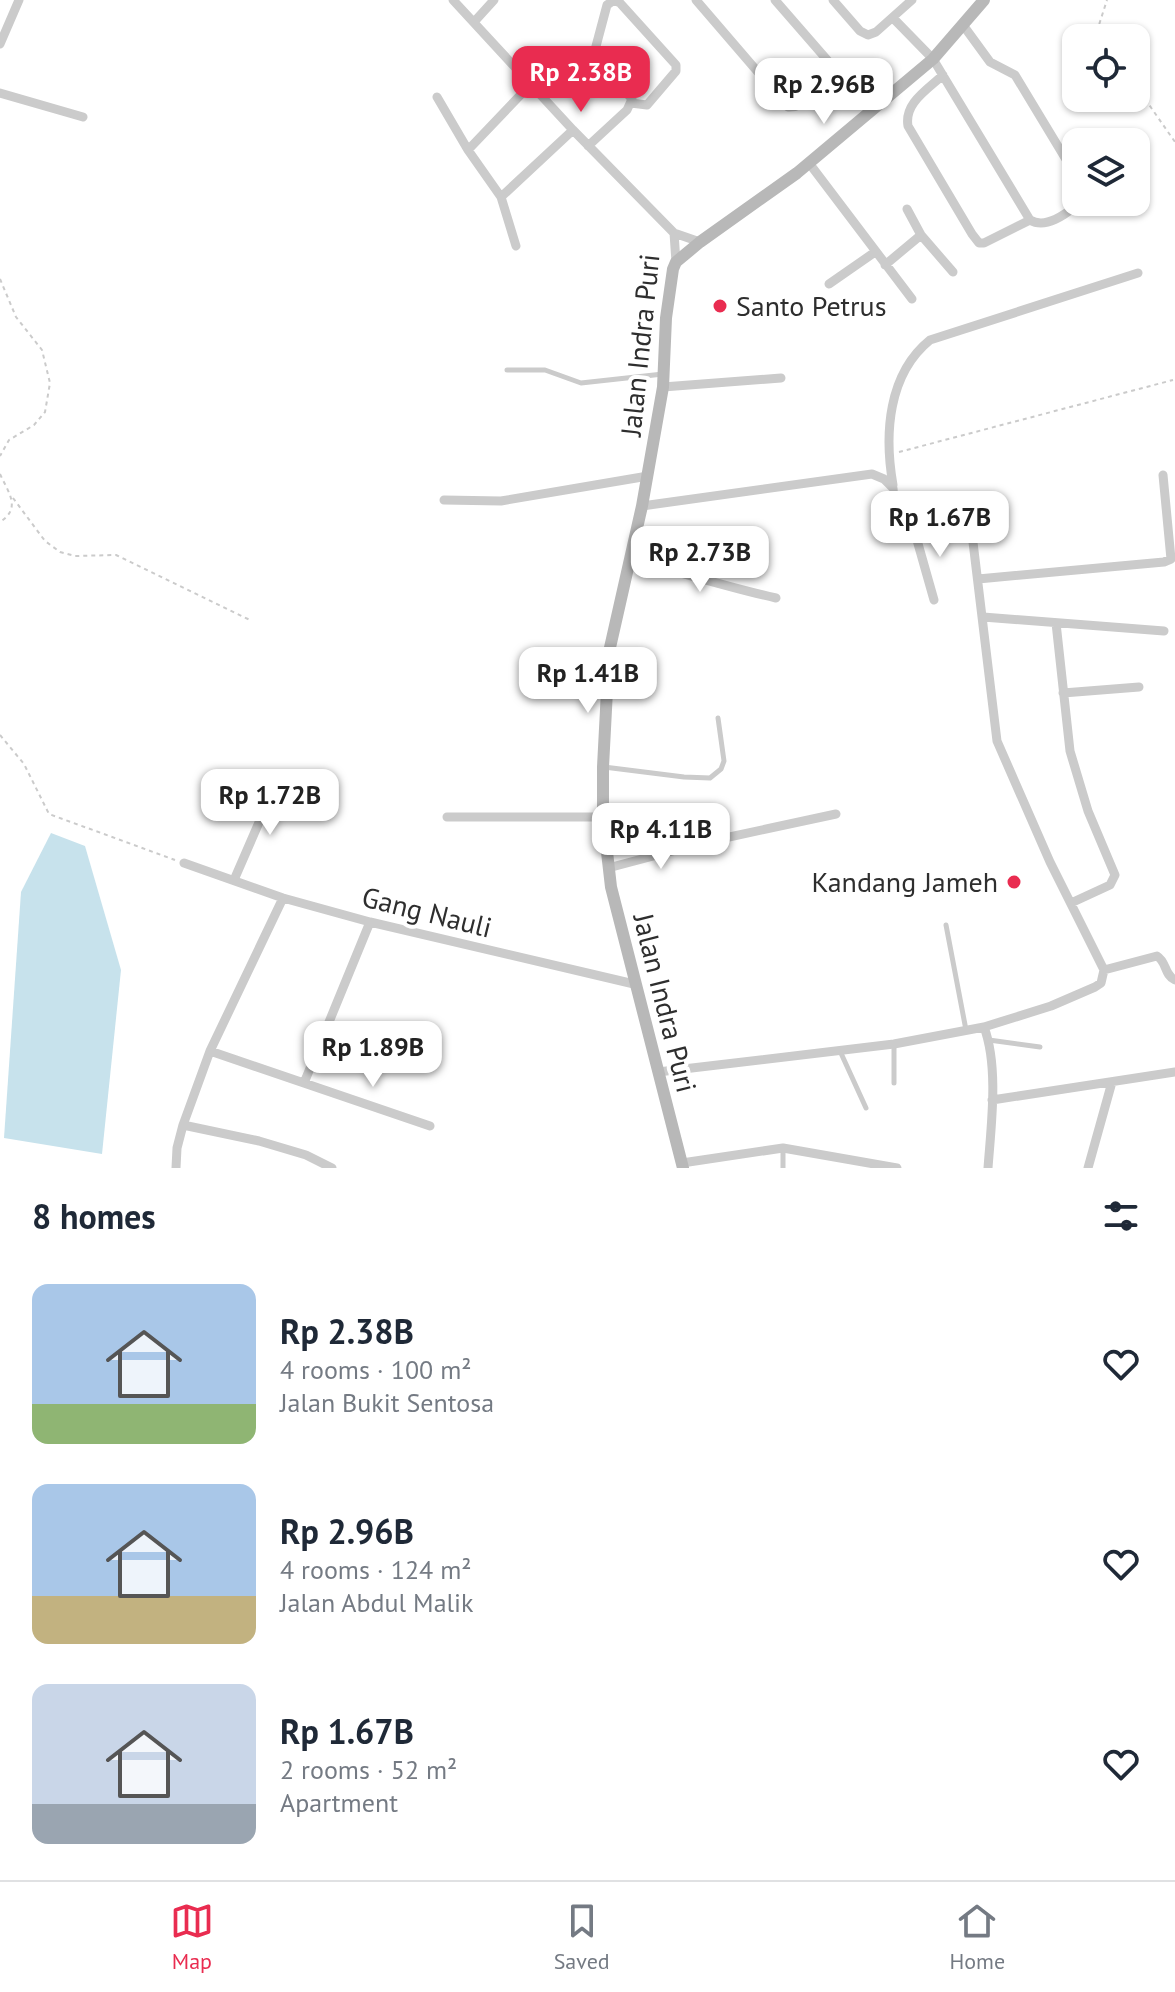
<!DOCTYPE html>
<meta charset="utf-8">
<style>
:root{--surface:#fff;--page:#f2f2f3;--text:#1f2937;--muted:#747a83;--line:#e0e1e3;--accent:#e92c50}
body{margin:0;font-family:"PT Sans",sans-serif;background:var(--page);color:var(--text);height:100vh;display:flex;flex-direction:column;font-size:30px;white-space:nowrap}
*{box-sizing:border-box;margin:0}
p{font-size:26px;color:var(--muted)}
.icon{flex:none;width:44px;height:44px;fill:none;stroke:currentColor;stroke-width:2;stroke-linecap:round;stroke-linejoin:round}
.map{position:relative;height:1168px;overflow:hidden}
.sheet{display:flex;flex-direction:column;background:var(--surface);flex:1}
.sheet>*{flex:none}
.controls{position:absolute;left:1062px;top:24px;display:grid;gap:16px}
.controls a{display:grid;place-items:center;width:88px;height:88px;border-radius:16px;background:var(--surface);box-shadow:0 2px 6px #0004;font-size:40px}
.price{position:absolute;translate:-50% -68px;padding:0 18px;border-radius:16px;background:#fff;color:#222;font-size:26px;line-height:52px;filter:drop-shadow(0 2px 4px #0008)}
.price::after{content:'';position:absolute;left:50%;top:48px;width:24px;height:18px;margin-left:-12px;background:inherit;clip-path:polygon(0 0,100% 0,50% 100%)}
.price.current{background:var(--accent);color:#fff}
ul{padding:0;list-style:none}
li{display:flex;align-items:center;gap:24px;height:200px;padding:0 32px}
li span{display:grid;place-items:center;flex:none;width:224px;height:160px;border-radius:16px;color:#555}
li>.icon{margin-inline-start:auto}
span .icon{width:96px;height:96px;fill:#fffc;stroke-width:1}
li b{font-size:34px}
h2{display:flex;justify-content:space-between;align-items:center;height:96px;padding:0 32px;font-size:34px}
.menu{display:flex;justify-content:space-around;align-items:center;height:112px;border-top:2px solid var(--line);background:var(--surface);font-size:22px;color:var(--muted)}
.menu a{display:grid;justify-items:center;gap:4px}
.menu .current{color:var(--accent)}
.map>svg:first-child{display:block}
.water{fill:#c7e2ec}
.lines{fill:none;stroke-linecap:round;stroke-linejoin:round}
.path{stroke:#cbcbcb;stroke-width:2;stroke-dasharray:4 4;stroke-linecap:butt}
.lane{stroke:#cbcbcb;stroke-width:5}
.street{stroke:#cbcbcb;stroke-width:9}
.secondary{stroke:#b8b8b8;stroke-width:12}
.poi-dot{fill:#e92c50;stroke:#fff;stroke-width:3}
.labels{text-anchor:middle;stroke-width:8;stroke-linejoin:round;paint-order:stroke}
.poi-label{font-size:28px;fill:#2e2e2e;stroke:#fff;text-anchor:start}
.street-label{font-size:28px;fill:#2e2e2e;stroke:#fff}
</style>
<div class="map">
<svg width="1175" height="1168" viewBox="0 0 1175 1168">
<rect width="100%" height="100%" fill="#fff"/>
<path class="water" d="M51 833 85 846 121 970 102 1154 4 1138 21 892Z"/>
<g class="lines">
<path class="path" d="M1102 38 1097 31 1107 0
M1136 86 1175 142
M0 279 16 317 42 350 50 383 45 412 34 425 9 440 0 456
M899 452 1173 380
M0 474C8 492 22 508 0 522
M13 498 45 541 60 552 75 556 116 555 250 620
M0 735 24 764 49 814 175 860"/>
<path class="lane" d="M507 370H545L581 383 663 374
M604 767 684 777 710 778 721 769 724 761 718 718
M946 925 966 1030
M989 1040 1040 1047
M840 1051 866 1108
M894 1083V1044
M783 1168V1149"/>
<path class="street" d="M453 0 573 130 674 233 700 242
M696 0 788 107C809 108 825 84 835 69
M775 0 835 69 875 109
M833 0 860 31 868 35 876 32 912 0
M893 18 933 59 1030 220C1047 230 1068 212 1081 202
M474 22 494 0
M963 25 990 62 1015 75 1076 176
M0 44 19 0
M943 75C927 90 904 103 908 126L972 234 979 243H984L1030 220
M0 93 83 117
M437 97 468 150 501 197 516 246
M588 146 627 110 632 99 600 63 595 50 607 5 614 0 620 3 676 65V71L647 105 631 103
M468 150 531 84
M809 163 912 299
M501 197 573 130
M907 209 921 235
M674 233 676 262
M885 265 921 235 953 272
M829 284 875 252
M663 387 781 378
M893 485C884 434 888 374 930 340L1138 273
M444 500 501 501 648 476
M642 506 872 474 884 479 893 488C893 504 903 515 913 526L956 517 966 519 972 534 997 741 1050 862 1104 970 1101 983 1095 987 1051 1006 984 1027 894 1044 658 1072
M913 526 934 600
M631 559C679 572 727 587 776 598
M978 579 1164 562 1171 559 1163 475
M983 617 1164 631
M1056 623 1070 751 1088 811 1115 875 1110 885 1071 903
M1063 693 1139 687
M447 817H603
M184 863 283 898 370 922 634 984
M608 868 706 842 836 814
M234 880 277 781
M1104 970 1157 956C1167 962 1164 975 1175 980
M984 1027C999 1067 991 1126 988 1168
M210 1051 430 1126
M304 1083 370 922
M992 1100 1175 1072
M183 1125 259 1141 306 1155 332 1168
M682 1163 783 1148 897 1168
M176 1168 177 1148 183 1125 210 1051 283 898
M1088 1168 1112 1082"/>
<path class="secondary" d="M683 1168 611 887 603 817V767L609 652 642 506 663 387 666 318 673 269 676 262 700 242 797 173 933 59 984 0"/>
</g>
<g class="poi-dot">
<circle cx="720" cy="306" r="8"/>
<circle cx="1014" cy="882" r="8"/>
</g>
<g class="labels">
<g class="poi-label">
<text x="736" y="316">Santo Petrus</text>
<text x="998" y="892" text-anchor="end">Kandang Jameh</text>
</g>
<g class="street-label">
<text transform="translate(640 345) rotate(-84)" y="10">Jalan Indra Puri</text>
<text transform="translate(427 912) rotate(14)" y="10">Gang Nauli</text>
<text transform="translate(665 1003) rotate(76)" y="10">Jalan Indra Puri</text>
</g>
</g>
</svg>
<div class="controls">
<a><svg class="icon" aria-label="locate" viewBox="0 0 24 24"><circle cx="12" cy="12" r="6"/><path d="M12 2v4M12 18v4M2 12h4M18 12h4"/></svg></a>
<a><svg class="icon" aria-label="layers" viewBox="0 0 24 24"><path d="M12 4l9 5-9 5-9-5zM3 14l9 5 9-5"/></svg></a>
</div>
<b class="price current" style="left:581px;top:114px">Rp 2.38B</b>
<b class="price" style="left:824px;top:126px">Rp 2.96B</b>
<b class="price" style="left:940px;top:559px">Rp 1.67B</b>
<b class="price" style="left:700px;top:594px">Rp 2.73B</b>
<b class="price" style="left:588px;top:715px">Rp 1.41B</b>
<b class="price" style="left:270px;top:837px">Rp 1.72B</b>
<b class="price" style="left:661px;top:871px">Rp 4.11B</b>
<b class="price" style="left:373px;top:1089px">Rp 1.89B</b>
</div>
<section class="sheet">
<h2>8 homes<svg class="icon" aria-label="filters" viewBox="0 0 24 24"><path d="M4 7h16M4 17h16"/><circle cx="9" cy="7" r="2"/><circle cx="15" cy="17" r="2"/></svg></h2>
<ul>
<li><span style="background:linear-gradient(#a9c7e8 75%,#8fb573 0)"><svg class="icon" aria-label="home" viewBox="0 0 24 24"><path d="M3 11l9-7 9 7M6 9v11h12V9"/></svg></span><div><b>Rp 2.38B</b><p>4 rooms · 100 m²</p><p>Jalan Bukit Sentosa</p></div><svg class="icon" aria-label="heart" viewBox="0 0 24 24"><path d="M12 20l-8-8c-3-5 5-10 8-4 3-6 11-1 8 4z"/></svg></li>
<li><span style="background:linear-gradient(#a9c7e8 70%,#c2b280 0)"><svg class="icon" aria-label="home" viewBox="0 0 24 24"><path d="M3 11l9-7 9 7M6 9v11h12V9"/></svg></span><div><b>Rp 2.96B</b><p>4 rooms · 124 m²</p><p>Jalan Abdul Malik</p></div><svg class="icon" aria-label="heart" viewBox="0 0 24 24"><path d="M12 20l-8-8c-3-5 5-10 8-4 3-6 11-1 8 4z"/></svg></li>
<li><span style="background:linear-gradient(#c9d6e8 75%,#9aa5b1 0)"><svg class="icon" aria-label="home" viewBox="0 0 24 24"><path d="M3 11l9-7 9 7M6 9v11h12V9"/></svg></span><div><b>Rp 1.67B</b><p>2 rooms · 52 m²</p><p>Apartment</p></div><svg class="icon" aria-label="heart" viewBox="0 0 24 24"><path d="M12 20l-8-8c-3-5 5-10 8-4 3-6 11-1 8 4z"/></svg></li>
</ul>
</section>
<nav class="menu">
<a class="current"><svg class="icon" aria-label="map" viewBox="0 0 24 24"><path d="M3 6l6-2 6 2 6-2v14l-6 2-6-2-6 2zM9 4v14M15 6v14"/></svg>Map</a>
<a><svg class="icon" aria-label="saved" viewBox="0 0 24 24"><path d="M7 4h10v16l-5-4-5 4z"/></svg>Saved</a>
<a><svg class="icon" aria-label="home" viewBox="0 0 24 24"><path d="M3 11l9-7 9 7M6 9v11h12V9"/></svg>Home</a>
</nav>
